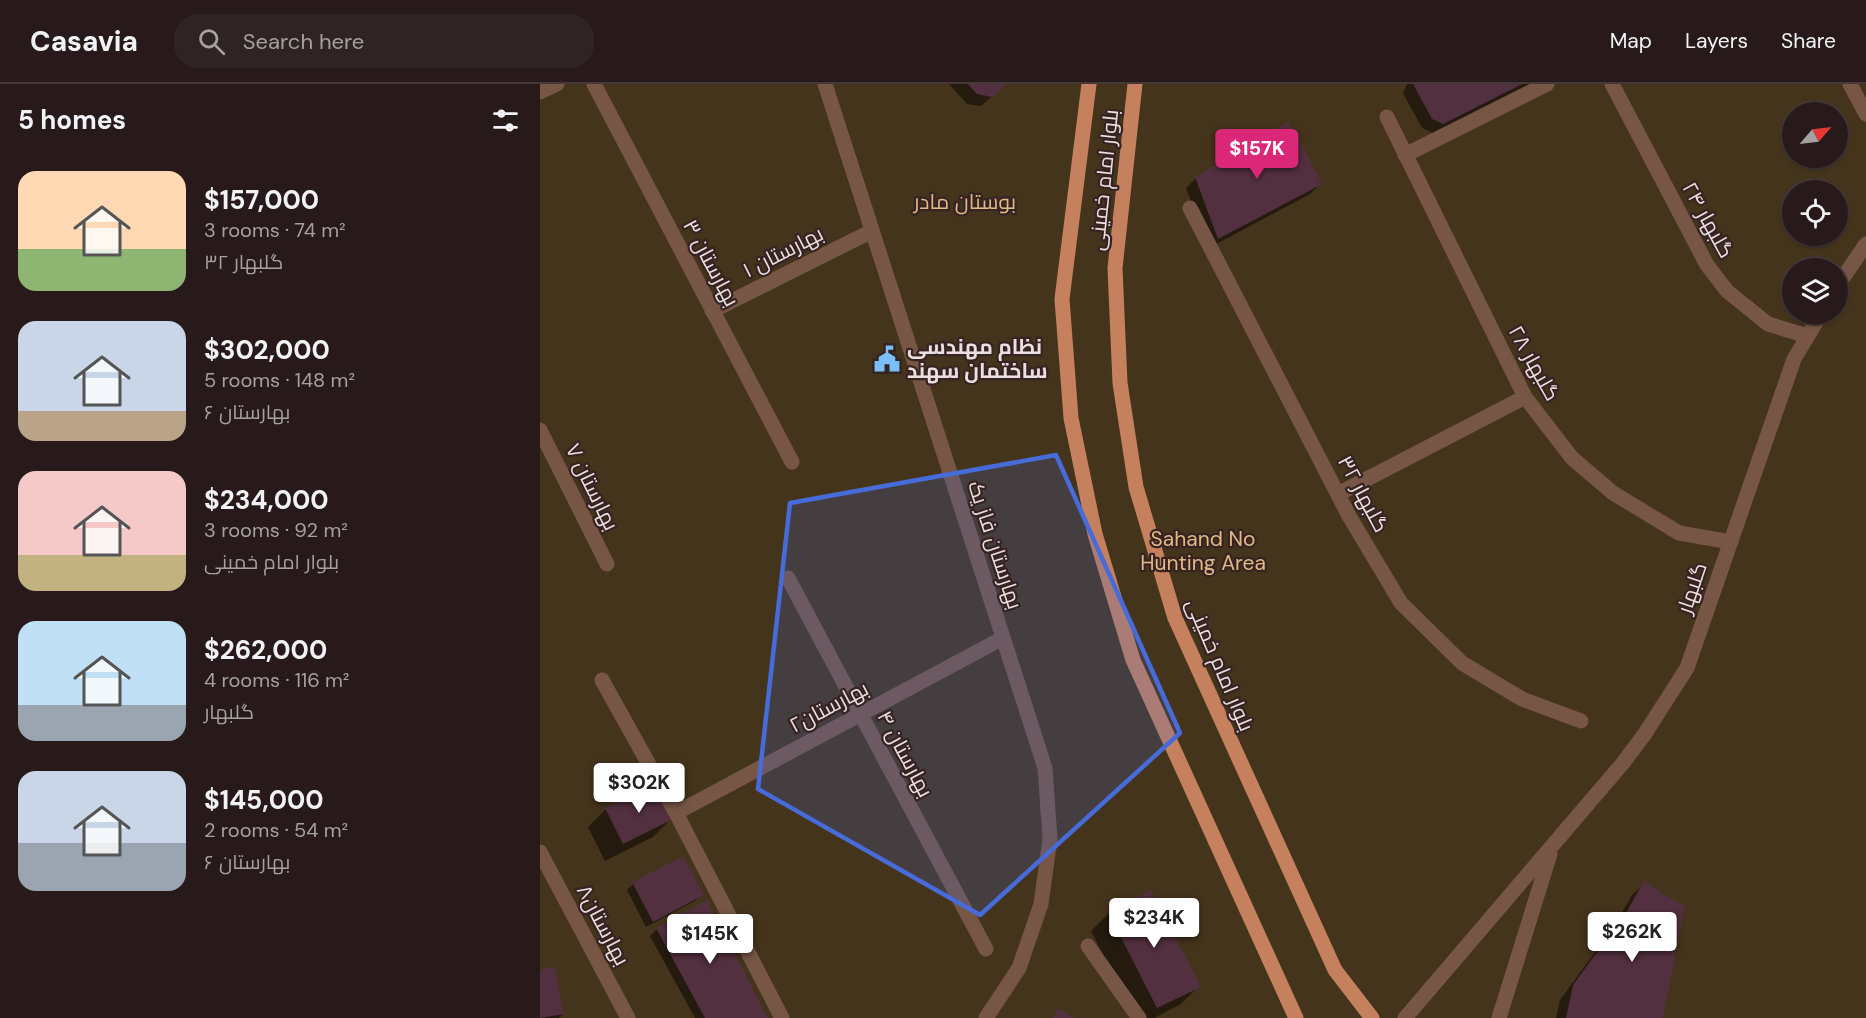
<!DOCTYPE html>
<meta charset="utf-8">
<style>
:root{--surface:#281a1a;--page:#302323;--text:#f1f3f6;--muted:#a5a1a2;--line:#443839;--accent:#db2777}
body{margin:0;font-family:"DM Sans",Cairo,sans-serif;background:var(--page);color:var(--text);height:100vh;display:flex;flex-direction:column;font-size:22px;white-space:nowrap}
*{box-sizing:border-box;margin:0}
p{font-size:20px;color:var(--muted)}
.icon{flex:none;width:33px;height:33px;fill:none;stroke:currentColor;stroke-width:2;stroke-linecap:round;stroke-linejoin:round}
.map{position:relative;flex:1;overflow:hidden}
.details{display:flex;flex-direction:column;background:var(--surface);width:540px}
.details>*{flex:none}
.needle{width:39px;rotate:62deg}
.controls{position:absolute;left:1242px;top:18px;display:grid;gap:12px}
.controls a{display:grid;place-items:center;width:66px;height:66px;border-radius:50%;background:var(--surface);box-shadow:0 2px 4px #0004,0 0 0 2px var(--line);font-size:30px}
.price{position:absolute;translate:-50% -51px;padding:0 14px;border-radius:6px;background:#fff;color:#222;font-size:20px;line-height:39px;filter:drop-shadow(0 2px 3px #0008)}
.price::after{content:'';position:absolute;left:50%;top:36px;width:18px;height:14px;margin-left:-9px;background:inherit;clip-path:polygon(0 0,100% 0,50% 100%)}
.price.current{background:var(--accent);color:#fff}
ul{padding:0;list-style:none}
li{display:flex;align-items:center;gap:18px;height:150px;padding:0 18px}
li span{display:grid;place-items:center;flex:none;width:168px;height:120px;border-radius:18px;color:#555}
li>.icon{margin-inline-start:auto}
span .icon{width:72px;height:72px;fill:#fffc;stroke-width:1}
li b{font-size:26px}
h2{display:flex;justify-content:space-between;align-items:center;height:72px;padding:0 18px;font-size:26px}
header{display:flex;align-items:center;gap:36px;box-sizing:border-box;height:84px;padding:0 30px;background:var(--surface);border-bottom:2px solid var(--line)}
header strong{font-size:28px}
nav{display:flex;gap:33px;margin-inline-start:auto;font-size:21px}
.search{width:420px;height:54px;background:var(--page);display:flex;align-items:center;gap:15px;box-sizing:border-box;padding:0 21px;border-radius:24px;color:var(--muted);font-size:22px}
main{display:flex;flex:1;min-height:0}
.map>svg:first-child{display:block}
.green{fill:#45341c;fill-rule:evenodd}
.shadow{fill:#0007}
.building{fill:#53303f}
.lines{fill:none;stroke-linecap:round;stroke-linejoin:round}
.minor{stroke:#775645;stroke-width:15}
.tertiary{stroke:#775645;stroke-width:15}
.primary{stroke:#c5815e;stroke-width:15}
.marked{fill:#476bd9;fill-opacity:0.2;stroke:#476bd9;stroke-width:4.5;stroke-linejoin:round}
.labels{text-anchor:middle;stroke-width:4.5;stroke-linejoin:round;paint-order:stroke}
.street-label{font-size:21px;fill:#eddfdf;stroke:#362323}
.park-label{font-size:21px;fill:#e2b982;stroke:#362323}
.poi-label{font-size:21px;font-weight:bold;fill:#eddfdf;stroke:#362323;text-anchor:start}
</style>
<header>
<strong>Casavia</strong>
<div class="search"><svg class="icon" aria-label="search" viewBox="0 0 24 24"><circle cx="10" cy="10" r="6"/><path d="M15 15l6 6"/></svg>Search here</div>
<nav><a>Map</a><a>Layers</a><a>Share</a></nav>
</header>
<main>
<section class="details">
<h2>5 homes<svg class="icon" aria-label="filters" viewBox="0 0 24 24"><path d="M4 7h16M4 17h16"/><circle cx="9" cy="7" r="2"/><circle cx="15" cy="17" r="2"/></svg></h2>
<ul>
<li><span style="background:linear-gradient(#ffd9b3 65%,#8fb573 0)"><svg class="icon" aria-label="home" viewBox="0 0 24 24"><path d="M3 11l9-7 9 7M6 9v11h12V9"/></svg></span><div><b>$157,000</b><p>3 rooms · 74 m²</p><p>گلبهار ۳۲</p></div></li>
<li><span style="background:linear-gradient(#c9d6e8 75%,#b9a48a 0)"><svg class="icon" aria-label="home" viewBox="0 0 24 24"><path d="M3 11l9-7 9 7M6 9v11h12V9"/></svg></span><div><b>$302,000</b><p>5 rooms · 148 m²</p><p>بهارستان ۶</p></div></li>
<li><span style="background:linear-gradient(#f6c9c9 70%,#c2b280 0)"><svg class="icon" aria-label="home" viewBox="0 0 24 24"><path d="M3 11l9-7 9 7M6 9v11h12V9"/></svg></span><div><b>$234,000</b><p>3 rooms · 92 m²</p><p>بلوار امام خمینی</p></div></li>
<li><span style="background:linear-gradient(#bfe0f5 70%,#9aa5b1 0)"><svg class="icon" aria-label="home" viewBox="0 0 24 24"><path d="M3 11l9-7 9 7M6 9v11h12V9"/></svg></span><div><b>$262,000</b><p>4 rooms · 116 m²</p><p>گلبهار</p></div></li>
<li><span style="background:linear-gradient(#c9d6e8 60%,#9aa5b1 0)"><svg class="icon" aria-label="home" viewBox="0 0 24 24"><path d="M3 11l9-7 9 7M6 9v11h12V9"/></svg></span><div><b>$145,000</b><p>2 rooms · 54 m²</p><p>بهارستان ۶</p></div></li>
</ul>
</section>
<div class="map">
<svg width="1326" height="934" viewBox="0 0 1326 934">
<rect width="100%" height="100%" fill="#362323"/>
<path class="green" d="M0 0H1326V934H0ZM1252 28H1298V74H1252ZM1252 106H1298V152H1252ZM1252 184H1298V230H1252Z"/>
<path class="shadow" d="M409 0H466L441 22 427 20Z
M867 0H989L893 49 882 44 863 9Z
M656 94 780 100 770 110 669 164 646 104Z
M66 725 131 735 113 753 65 777 48 743Z
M1105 799 1122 934H1016L1020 916 1074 842 1092 811Z
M93 800 162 811 155 817 106 843 87 806Z
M167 818 226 934H155L110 852 117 845Z
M569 829 659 902 641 920 614 934H596L551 847Z
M0 887 23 930 19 934H0Z"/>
<path class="building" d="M428 0H467L452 13 437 10Z
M873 0H982L903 40 892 35Z
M747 38 758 53 782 100 678 155 655 93Z
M115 699 133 735 83 760 65 724Z
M143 772 164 811 113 838 92 798Z
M1104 797 1145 823 1123 934H1026L1033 901 1087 827Z
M611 806 661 903 617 924 568 828Z
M167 816 189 859 228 934H165L116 844Z
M15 883 24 930 0 934V886Z
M518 924 534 934H513Z"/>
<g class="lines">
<path class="minor" d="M54 0 252 378
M1072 0 1167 181 1187 207 1228 240 1267 252
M1310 0 1326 30
M0 8 17 0
M847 33 985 313 1032 374 1073 409 1139 449 1191 458
M865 71 1007 0
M650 124 809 432 861 519 922 579 982 615 1041 637
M172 227 332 147
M0 346 67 480
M798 410 985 313
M248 494 446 865
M62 596 136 729 242 934
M136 729 463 554
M0 768 88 934
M548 862 599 934"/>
<path class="tertiary" d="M285 0 505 684 510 755 501 820 479 884 446 934
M1298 201 1326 160
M865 934 1083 679 1104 651 1147 584 1254 275 1281 230
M959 934 1010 770"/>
<path class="primary" d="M549 0 522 215 531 334 555 450 593 576 756 934
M595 0 575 184 580 299 596 403 635 534 795 886 832 934"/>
</g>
<path class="marked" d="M516 371 640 649 440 831 218 705 250 419Z"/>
<defs>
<g id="civic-bare" transform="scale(2.07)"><path d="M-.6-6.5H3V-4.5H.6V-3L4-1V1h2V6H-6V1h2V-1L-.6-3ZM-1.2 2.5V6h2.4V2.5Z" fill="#7abff8" stroke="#362323" stroke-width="2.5" paint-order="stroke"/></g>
</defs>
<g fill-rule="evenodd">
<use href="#civic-bare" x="347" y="275"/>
</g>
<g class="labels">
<g class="street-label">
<text transform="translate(564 96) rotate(-84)" y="7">بلوار امام خمینی</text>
<text transform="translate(1168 136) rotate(61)" y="7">گلبهار ۲۴</text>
<text transform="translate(243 168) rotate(-27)" y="7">بهارستان ۱</text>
<text transform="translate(171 179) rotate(62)" y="7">بهارستان ۳</text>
<text transform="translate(994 279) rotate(61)" y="7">گلبهار ۲۸</text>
<text transform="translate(52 403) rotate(64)" y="7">بهارستان ۷</text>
<text transform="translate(823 410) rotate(62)" y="7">گلبهار ۳۲</text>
<text transform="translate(455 461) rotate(72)" y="7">بهارستان فاز یک</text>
<text transform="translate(1152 504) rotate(-71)" y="7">گلبهار</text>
<text transform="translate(680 581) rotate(67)" y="7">بلوار امام خمینی</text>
<text transform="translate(289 623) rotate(-28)" y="7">بهارستان۲</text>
<text transform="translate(365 670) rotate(62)" y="7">بهارستان ۴</text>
<text transform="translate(63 841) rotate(62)" y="7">بهارستان۸</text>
</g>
<g class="park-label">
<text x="425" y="125">بوستان مادر</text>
<text x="663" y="462">Sahand No<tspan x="663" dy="24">Hunting Area</tspan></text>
</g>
<g class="poi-label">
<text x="367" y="270">نظام مهندسی<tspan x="367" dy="24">ساختمان سهند</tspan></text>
</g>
</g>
</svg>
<div class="controls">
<a><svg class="needle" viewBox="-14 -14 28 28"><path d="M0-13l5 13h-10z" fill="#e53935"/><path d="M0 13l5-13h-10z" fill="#a5a1a2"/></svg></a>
<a><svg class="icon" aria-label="locate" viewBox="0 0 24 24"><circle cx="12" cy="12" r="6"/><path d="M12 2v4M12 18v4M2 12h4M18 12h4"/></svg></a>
<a><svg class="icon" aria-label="layers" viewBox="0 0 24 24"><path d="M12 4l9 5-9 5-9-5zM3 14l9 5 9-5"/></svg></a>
</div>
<b class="price current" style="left:717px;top:96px">$157K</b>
<b class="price" style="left:99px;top:730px">$302K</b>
<b class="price" style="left:614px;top:865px">$234K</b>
<b class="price" style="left:1092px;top:879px">$262K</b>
<b class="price" style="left:170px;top:881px">$145K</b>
</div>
</main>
